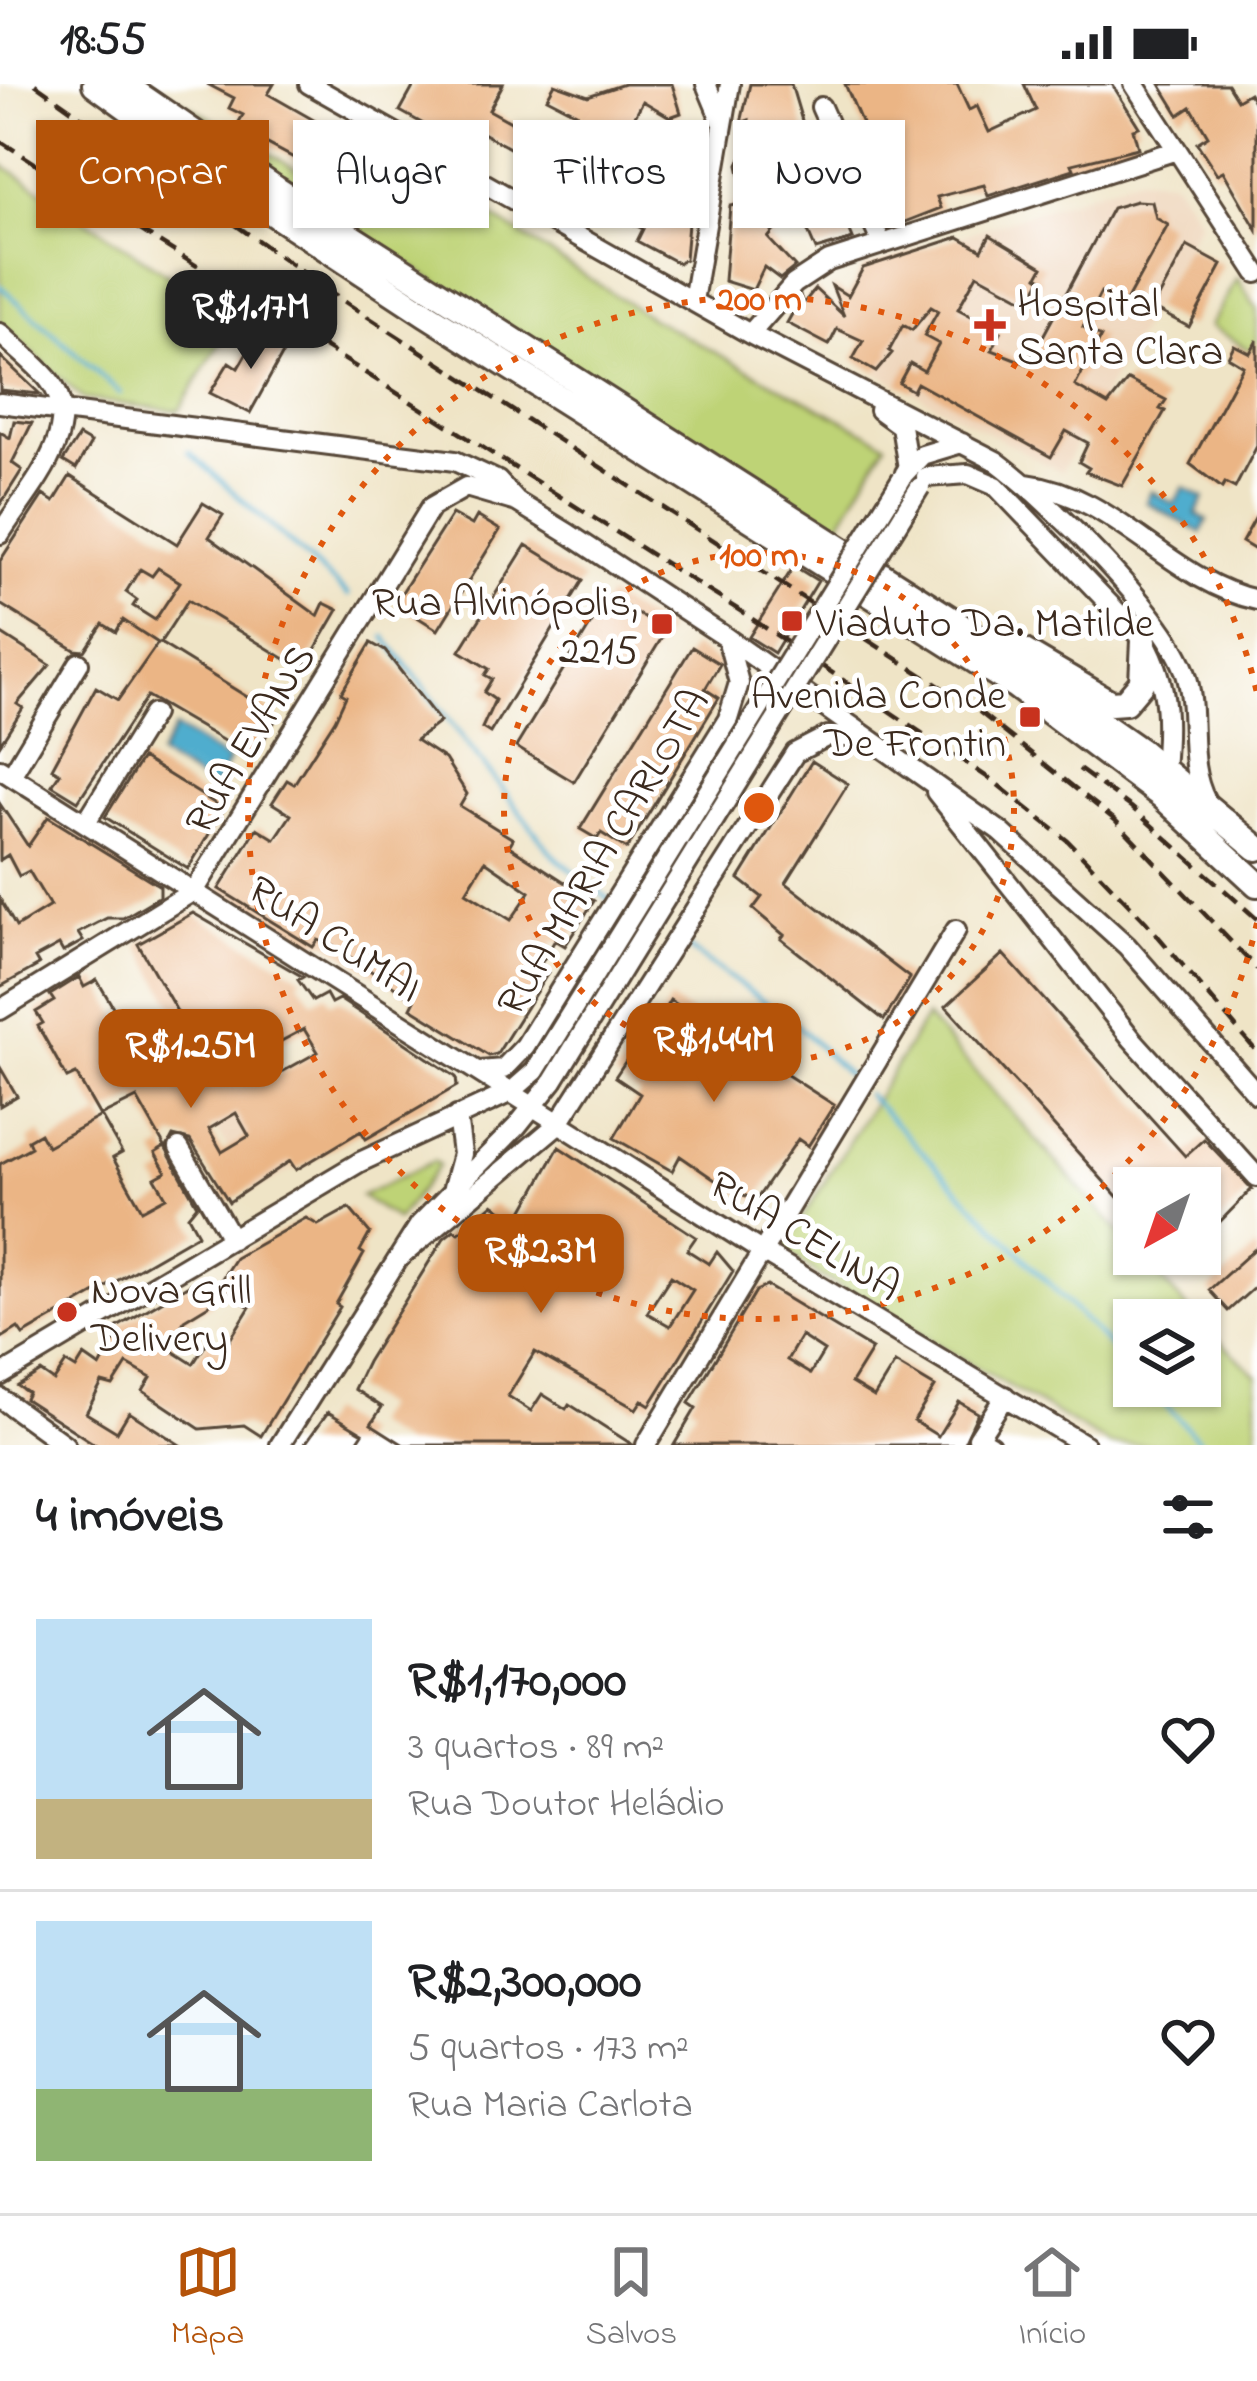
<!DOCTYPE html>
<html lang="pt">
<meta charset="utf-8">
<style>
:root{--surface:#fff;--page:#f6f6f6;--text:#202124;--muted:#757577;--line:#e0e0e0;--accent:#b45309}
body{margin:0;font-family:"Indie Flower",sans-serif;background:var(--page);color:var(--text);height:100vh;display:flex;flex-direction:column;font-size:45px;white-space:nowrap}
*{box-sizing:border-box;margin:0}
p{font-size:39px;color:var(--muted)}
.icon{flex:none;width:66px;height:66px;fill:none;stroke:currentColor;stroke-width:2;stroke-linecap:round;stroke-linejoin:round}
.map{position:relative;height:1361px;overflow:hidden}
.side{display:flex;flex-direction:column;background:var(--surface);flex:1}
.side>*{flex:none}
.hud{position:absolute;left:36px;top:36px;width:1185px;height:108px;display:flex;gap:24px}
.needle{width:78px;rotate:220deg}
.fabs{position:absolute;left:1113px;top:1083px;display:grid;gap:24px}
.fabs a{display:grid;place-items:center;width:108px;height:108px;border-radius:0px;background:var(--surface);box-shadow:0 3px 9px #0004;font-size:60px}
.price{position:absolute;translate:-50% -102px;padding:0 27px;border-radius:24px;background:var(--accent);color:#fff;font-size:39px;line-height:78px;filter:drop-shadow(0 3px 6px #0008)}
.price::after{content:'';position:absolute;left:50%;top:72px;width:36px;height:27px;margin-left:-18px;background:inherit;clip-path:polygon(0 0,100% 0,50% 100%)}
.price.selected{background:#222;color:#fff}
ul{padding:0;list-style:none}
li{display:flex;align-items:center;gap:36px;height:300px;padding:0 36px}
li+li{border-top:3px solid var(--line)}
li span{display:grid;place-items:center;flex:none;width:336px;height:240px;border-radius:0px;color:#555}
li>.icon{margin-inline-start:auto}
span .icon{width:144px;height:144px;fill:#fffc;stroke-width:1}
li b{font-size:51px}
h2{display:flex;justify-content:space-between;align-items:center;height:144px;padding:0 36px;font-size:51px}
.chip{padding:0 42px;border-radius:0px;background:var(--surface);box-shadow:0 3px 9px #0004;font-size:42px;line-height:108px}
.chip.selected{background:var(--accent);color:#fff}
.status{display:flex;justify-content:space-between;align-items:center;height:84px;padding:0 60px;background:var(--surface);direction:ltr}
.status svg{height:33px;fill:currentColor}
.tab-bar{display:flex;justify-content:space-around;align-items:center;height:168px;border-top:3px solid var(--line);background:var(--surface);font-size:33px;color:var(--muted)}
.tab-bar a{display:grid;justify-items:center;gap:6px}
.tab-bar .selected{color:var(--accent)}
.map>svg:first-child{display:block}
.built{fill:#efd6bb}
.green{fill:#bed376;stroke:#7c7e4a;stroke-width:3}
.water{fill:#50adce;stroke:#466c76;stroke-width:3}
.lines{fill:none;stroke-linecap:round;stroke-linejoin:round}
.stream{stroke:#50adce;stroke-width:4.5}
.building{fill:#ebb585;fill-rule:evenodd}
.minor-casing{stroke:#564637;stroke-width:24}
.highway-casing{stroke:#564637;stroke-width:30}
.minor{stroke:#fff;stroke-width:18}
.highway{stroke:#fff;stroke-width:24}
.rail{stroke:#3b2a1e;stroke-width:4.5;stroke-dasharray:18 9;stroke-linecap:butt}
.minor-bridge-casing{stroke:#564637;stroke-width:24;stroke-linecap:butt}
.minor-bridge{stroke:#fff;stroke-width:18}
.ring{fill:none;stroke:#df570d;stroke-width:6;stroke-dasharray:6 12}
.poi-dot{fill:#c8321e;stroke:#fff;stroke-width:4.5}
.labels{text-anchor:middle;stroke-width:10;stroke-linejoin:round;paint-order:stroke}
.poi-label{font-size:42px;fill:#3b2a1e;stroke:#fff;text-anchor:start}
.street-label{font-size:42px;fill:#3b2a1e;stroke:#fff}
.centre{fill:#df570d;stroke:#fff;stroke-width:6}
.ring-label{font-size:36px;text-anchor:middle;font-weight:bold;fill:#df570d;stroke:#fff;stroke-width:10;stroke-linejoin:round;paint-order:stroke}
</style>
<div class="status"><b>18:55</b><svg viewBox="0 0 49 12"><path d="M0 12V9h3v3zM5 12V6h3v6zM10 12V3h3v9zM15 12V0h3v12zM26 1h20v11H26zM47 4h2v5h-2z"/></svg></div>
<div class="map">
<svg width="1257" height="1361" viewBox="0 0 1257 1361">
<rect width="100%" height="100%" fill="#fff"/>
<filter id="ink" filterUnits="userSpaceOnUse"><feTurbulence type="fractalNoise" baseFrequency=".00833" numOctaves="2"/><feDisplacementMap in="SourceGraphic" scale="24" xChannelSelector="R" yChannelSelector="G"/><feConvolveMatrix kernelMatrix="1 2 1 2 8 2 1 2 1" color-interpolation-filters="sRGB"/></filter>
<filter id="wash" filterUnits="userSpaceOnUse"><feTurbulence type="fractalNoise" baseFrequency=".004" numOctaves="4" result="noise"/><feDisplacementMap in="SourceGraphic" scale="48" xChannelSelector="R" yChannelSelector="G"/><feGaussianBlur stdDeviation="2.7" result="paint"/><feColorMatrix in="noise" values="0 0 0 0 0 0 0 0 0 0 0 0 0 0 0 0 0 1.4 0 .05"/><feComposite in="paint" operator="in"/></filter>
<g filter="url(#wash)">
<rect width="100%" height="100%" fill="#efe4c6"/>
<path class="built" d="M1138 93 1174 97 1200 137 1061 388 876 288 947 157Z
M234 984 292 1086 253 1108 195 1007Z"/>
<path class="green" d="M153 0 376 132 412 81 651 234 886 359 835 448 360 150Z
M0 79 234 235 179 327 83 315 0 238Z
M1237 194 1257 225V270L1210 242Z
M926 933 1198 1236H1134V1302H1200V1238L1257 1292V1361H1110L817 1190 784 1164Z
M434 1077 439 1081 397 1136 361 1112Z"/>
<path class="water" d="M1184 403 1204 414 1196 430 1207 436 1201 449 1146 418 1151 407 1174 420Z
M175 644 229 677 213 704 159 672Z"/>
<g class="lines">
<path class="stream" d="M0 202 120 309
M189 368 348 511
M385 553 553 771 610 816
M681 859 797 941 855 998
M867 1010 1134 1288
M1147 1302 1204 1361"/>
</g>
<g id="blocks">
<path class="building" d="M207 0H274L268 10 398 84 378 119 236 43 243 31 229 24 234 14Z
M415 0H503L489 26 558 64 576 29 547 14 555 0 588 12 624 0H672L681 29 670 33 643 17 604 89 642 110 651 94 690 115 685 175 678 179 637 157 643 145 633 140 637 134 475 45 465 63 400 27Z
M750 0H791L809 60 815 57 844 108 835 112 853 155 816 166 784 92 778 94 785 133 768 154 795 183 780 195 764 183 753 206 724 197 730 122 746 119 738 81 748 58 749 36 741 39Z
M845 0H957L969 26 977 22 989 48 1036 26 1024 0H1112L1139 43 1133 45 1138 64 1072 80 1074 85 988 112 984 101 937 113 941 124 900 140 897 131 885 134 857 70 863 67 858 53 866 49Z
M1160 0H1227L1237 16 1249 9 1257 23V146L1223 87 1217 90 1197 59 1208 52 1191 23 1179 31Z
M1136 117 1152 118 1156 134 1168 141 1124 221 1101 208 1083 243 1101 253 1075 302 1108 321 1128 296 1166 316 1160 325 1165 327 1122 402 1086 388 1089 384 1079 378 1088 359 1066 347 1051 373 917 299 913 307 899 299 910 279 924 287 939 260 924 252 938 227 931 223 912 246 903 241 889 267 892 269 876 288 853 275 863 257 837 245 829 261 787 239 801 214 803 220 815 205 844 232 832 202 848 212 863 184 959 153 982 166 990 151 1043 183 1038 192 1042 195 1029 218 977 190 958 225 1001 248 992 266 1028 280 1112 124Z
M1187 162 1222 181 1189 243 1153 224Z
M274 245 291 255 250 329 210 309 229 278 238 284 257 251 267 257Z
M1257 256V362L1235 404 1225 399 1222 404 1190 380 1243 282 1228 273 1234 261 1250 269Z
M0 272 40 310 0 306Z
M14 337 32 339 12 379 22 386 0 421V348L10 354Z
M79 352 91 359 76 385 63 377Z
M70 392 177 460 203 419 223 431 209 453 318 532 324 519 338 526 303 586 188 516 160 559 278 632 253 674 147 612 78 717 52 701 60 689 52 684 96 603 118 616 158 559 123 536 116 548 103 540 85 567 75 566 0 520V477L43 411 54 418ZM158 484 180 498 155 536 133 522 137 516 126 508 140 485 152 492Z
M452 430 472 441 477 432 500 446 438 546 395 519Z
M1257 431V467L1242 458Z
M526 461 583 496 490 649 482 644 495 616 484 608 492 595 485 591 489 585 460 567Z
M794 482 818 497 774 569 749 553Z
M608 512 666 547 574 698 516 663Z
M0 549 50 581 17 620 23 624 0 660Z
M371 559 385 567 440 638 416 656 445 675 467 710 460 722 513 755 509 762 594 817 565 862 555 856 539 883 548 889 497 970 489 972 411 924 415 916 330 860 318 856 313 863 219 805 257 744 275 755 291 731 272 719 287 696 294 700 335 636 346 612 341 609ZM485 777 530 808 511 836 466 808Z
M692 563 720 580 705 605 719 614 627 765 601 749 597 755 580 745Z
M142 674 224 725 188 785 105 733Z
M812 677 848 700 786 799 910 894 884 936 781 855 784 851 753 825 762 813 739 795Z
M0 720 28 762 48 733 160 802V812L123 834H107L78 849 83 857 63 868 59 861 35 874 39 881 0 903V815L16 843 50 822 29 787 19 792 8 771 0 776Z
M193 829 303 893 298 896 313 917 326 910 331 919 339 915 383 944 456 993 457 1002 366 1055 361 1047 296 1086 290 1077 229 1118 190 1056 173 1052 166 1065 197 1121 188 1132 198 1150 23 1251 18 1244 0 1255V1080L31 1063 28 1056 40 1049 47 1062 101 1032 122 1069 113 1074 142 1126 166 1113 155 1094 166 1088 155 1069 165 1063 137 1014 100 1032 76 990 67 994 38 942 43 939 36 928 54 917 50 911 79 893 84 903 97 896 151 987 197 962 138 860ZM304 945 318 968 271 994 257 970ZM236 1029 249 1052 222 1068 209 1045Z
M1003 870 1185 1072 1204 1055 1252 1105 1200 1158V1104H1134V1131L946 922Z
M670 916 834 1021 808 1062 798 1055 756 1116 728 1105 680 1072 672 1087 614 1054 640 1010 615 993 637 960 646 957Z
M0 983 17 1012 0 1022Z
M559 1063 696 1153 687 1166 709 1180 717 1168 733 1187 650 1321 642 1316 636 1325 535 1268 508 1312 531 1327 542 1310 566 1325 569 1320 633 1361H404L371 1340 382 1323 354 1305 367 1278 444 1154 454 1146 459 1149 493 1120 518 1136ZM671 1192 693 1206 670 1242 647 1229Z
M349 1124 370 1149 360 1167 364 1170 336 1220 340 1223 261 1352 244 1341 200 1345 143 1307 151 1294 127 1280 113 1302 102 1299 86 1329 117 1348 129 1328 180 1361H96L25 1315 28 1309 18 1302 41 1288 54 1297 66 1279 76 1285 84 1272 100 1283 119 1248 114 1245 201 1194 212 1219 184 1236 171 1266 193 1280 208 1257 223 1267 250 1223 217 1202 235 1174 306 1134 318 1141Z
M1257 1163V1201L1228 1227 1209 1206Z
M767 1202 872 1265 851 1299 874 1313 895 1279 935 1303 914 1337 938 1352 959 1318 978 1329 963 1361H674L696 1324 689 1319 756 1207ZM801 1252 824 1267 810 1290 787 1276Z
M328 1328 363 1349 355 1361H304Z"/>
</g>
</g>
<g filter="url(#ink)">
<use href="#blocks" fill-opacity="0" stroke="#564637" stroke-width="3"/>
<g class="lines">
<g class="minor-casing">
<path id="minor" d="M309 0 750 250 996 377C1047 415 1167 531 1186 590 1199 631 1185 678 1206 717
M706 0 721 36
M1134 0 1257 189
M821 23 881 158
M693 217 730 0
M0 249C16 265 35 279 49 296 88 344 26 408 0 450
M750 250 794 200 829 177 1177 66
M0 319 455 377 498 397 517 418
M879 326 901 342 908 384
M905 389 922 371 962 359
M926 393 968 390 996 402 1144 556C1171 603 1168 645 1163 697
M1026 400C1116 411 1171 498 1257 516
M0 685 761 1167 1085 1361
M11 692 79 579
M936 708 1132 955 1257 1093
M86 738 153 630
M0 926 195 806 431 423 466 403 517 418 569 450 727 554 1000 747 1127 862 1257 1010
M480 987 503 985 525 962 728 635 739 599 727 554
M179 1064 232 1155
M453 1103 462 1070 457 1032
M400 1173 558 1040 795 669 828 652 858 654
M0 1292 360 1078 511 1008 535 987
M0 1314 65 1361
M280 1361 420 1140 517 1042 553 997
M646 1361 956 846
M990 1361 978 1354 1005 1312"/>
</g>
<g class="highway-casing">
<path id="highway" d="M95 0 280 134 426 230 1014 601 1162 712 1257 800
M123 0 276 105 949 534 1139 666 1257 764
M999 553 1111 619 1125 618 1142 598 1144 556"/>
</g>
<use href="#minor" class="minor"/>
<use href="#highway" class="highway"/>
<path class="rail" d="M35 0 351 222 978 627 1115 736 1257 885
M0 57 742 528 993 697 1068 757 1146 838 1257 968
M1079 685 1131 723 1257 835"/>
<g class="minor-bridge-casing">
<path id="minor-bridge" d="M535 987 902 394
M553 997 920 403"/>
</g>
<use href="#minor-bridge" class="minor-bridge"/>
</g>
</g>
<g class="ring">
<circle cx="759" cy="724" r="255"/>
<path d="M1257 839A511 511 0 1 1 1257 609"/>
</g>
<g class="poi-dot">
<path d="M984 223h12v12h12v12h-12v12h-12v-12h-12v-12h12z"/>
<rect x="780" y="525" width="24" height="24" rx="6"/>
<rect x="650" y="528" width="24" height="24" rx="6"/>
<rect x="1018" y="621" width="24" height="24" rx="6"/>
<circle cx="67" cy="1228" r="12"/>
</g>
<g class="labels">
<g class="poi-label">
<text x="1017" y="232">Hospital<tspan x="1017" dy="48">Santa Clara</tspan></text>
<text x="638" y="531" text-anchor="end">Rua Alvinópolis,<tspan x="638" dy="48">2215</tspan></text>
<text x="816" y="552">Viaduto Da. Matilde</text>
<text x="1006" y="624" text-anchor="end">Avenida Conde<tspan x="1006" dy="48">De Frontin</tspan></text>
<text x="91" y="1219">Nova Grill<tspan x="91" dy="48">Delivery</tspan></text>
</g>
<g class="street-label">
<text transform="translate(248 654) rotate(-59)" y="15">RUA EVANS</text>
<text transform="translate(601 767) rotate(-59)" y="15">RUA MARIA CARLOTA</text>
<text transform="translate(336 853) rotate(33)" y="15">RUA CUMAI</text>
<text transform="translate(806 1150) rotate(31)" y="15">RUA CELINA</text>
</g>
</g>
<circle cx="759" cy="724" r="18" class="centre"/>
<g class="ring-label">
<text x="759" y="226">200 m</text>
<text x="759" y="482">100 m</text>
</g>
</svg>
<div class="fabs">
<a><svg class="needle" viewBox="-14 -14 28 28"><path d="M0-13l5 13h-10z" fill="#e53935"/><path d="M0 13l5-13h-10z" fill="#757577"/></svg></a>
<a><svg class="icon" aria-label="layers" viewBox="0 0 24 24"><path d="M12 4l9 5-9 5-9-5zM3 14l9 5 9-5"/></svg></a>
</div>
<b class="price selected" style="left:251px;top:288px">R$1.17M</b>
<b class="price" style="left:714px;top:1021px">R$1.44M</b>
<b class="price" style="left:191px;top:1027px">R$1.25M</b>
<b class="price" style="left:541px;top:1232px">R$2.3M</b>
<div class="hud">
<a class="chip selected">Comprar</a>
<a class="chip">Alugar</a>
<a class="chip">Filtros</a>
<a class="chip">Novo</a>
</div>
</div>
<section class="side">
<h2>4 imóveis<svg class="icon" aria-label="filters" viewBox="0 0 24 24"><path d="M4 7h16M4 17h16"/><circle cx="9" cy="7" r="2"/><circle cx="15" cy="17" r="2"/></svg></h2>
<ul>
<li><span style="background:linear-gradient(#bfe0f5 75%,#c2b280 0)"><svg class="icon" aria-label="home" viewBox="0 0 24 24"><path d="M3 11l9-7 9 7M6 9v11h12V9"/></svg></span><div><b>R$1,170,000</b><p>3 quartos · 89 m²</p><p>Rua Doutor Heládio</p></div><svg class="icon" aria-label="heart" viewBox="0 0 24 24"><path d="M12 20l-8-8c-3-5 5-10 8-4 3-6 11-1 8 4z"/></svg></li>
<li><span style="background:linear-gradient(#bfe0f5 70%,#8fb573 0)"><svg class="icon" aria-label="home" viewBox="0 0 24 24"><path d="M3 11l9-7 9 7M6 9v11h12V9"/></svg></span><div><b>R$2,300,000</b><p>5 quartos · 173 m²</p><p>Rua Maria Carlota</p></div><svg class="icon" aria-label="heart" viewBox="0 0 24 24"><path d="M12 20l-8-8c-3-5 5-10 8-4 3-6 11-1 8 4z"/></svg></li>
</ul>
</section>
<nav class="tab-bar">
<a class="selected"><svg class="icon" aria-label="map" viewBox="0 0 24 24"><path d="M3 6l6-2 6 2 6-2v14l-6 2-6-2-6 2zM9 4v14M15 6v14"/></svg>Mapa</a>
<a><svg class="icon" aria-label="saved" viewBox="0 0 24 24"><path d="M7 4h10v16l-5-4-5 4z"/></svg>Salvos</a>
<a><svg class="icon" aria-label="home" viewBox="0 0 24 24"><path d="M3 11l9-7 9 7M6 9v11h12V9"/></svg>Início</a>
</nav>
